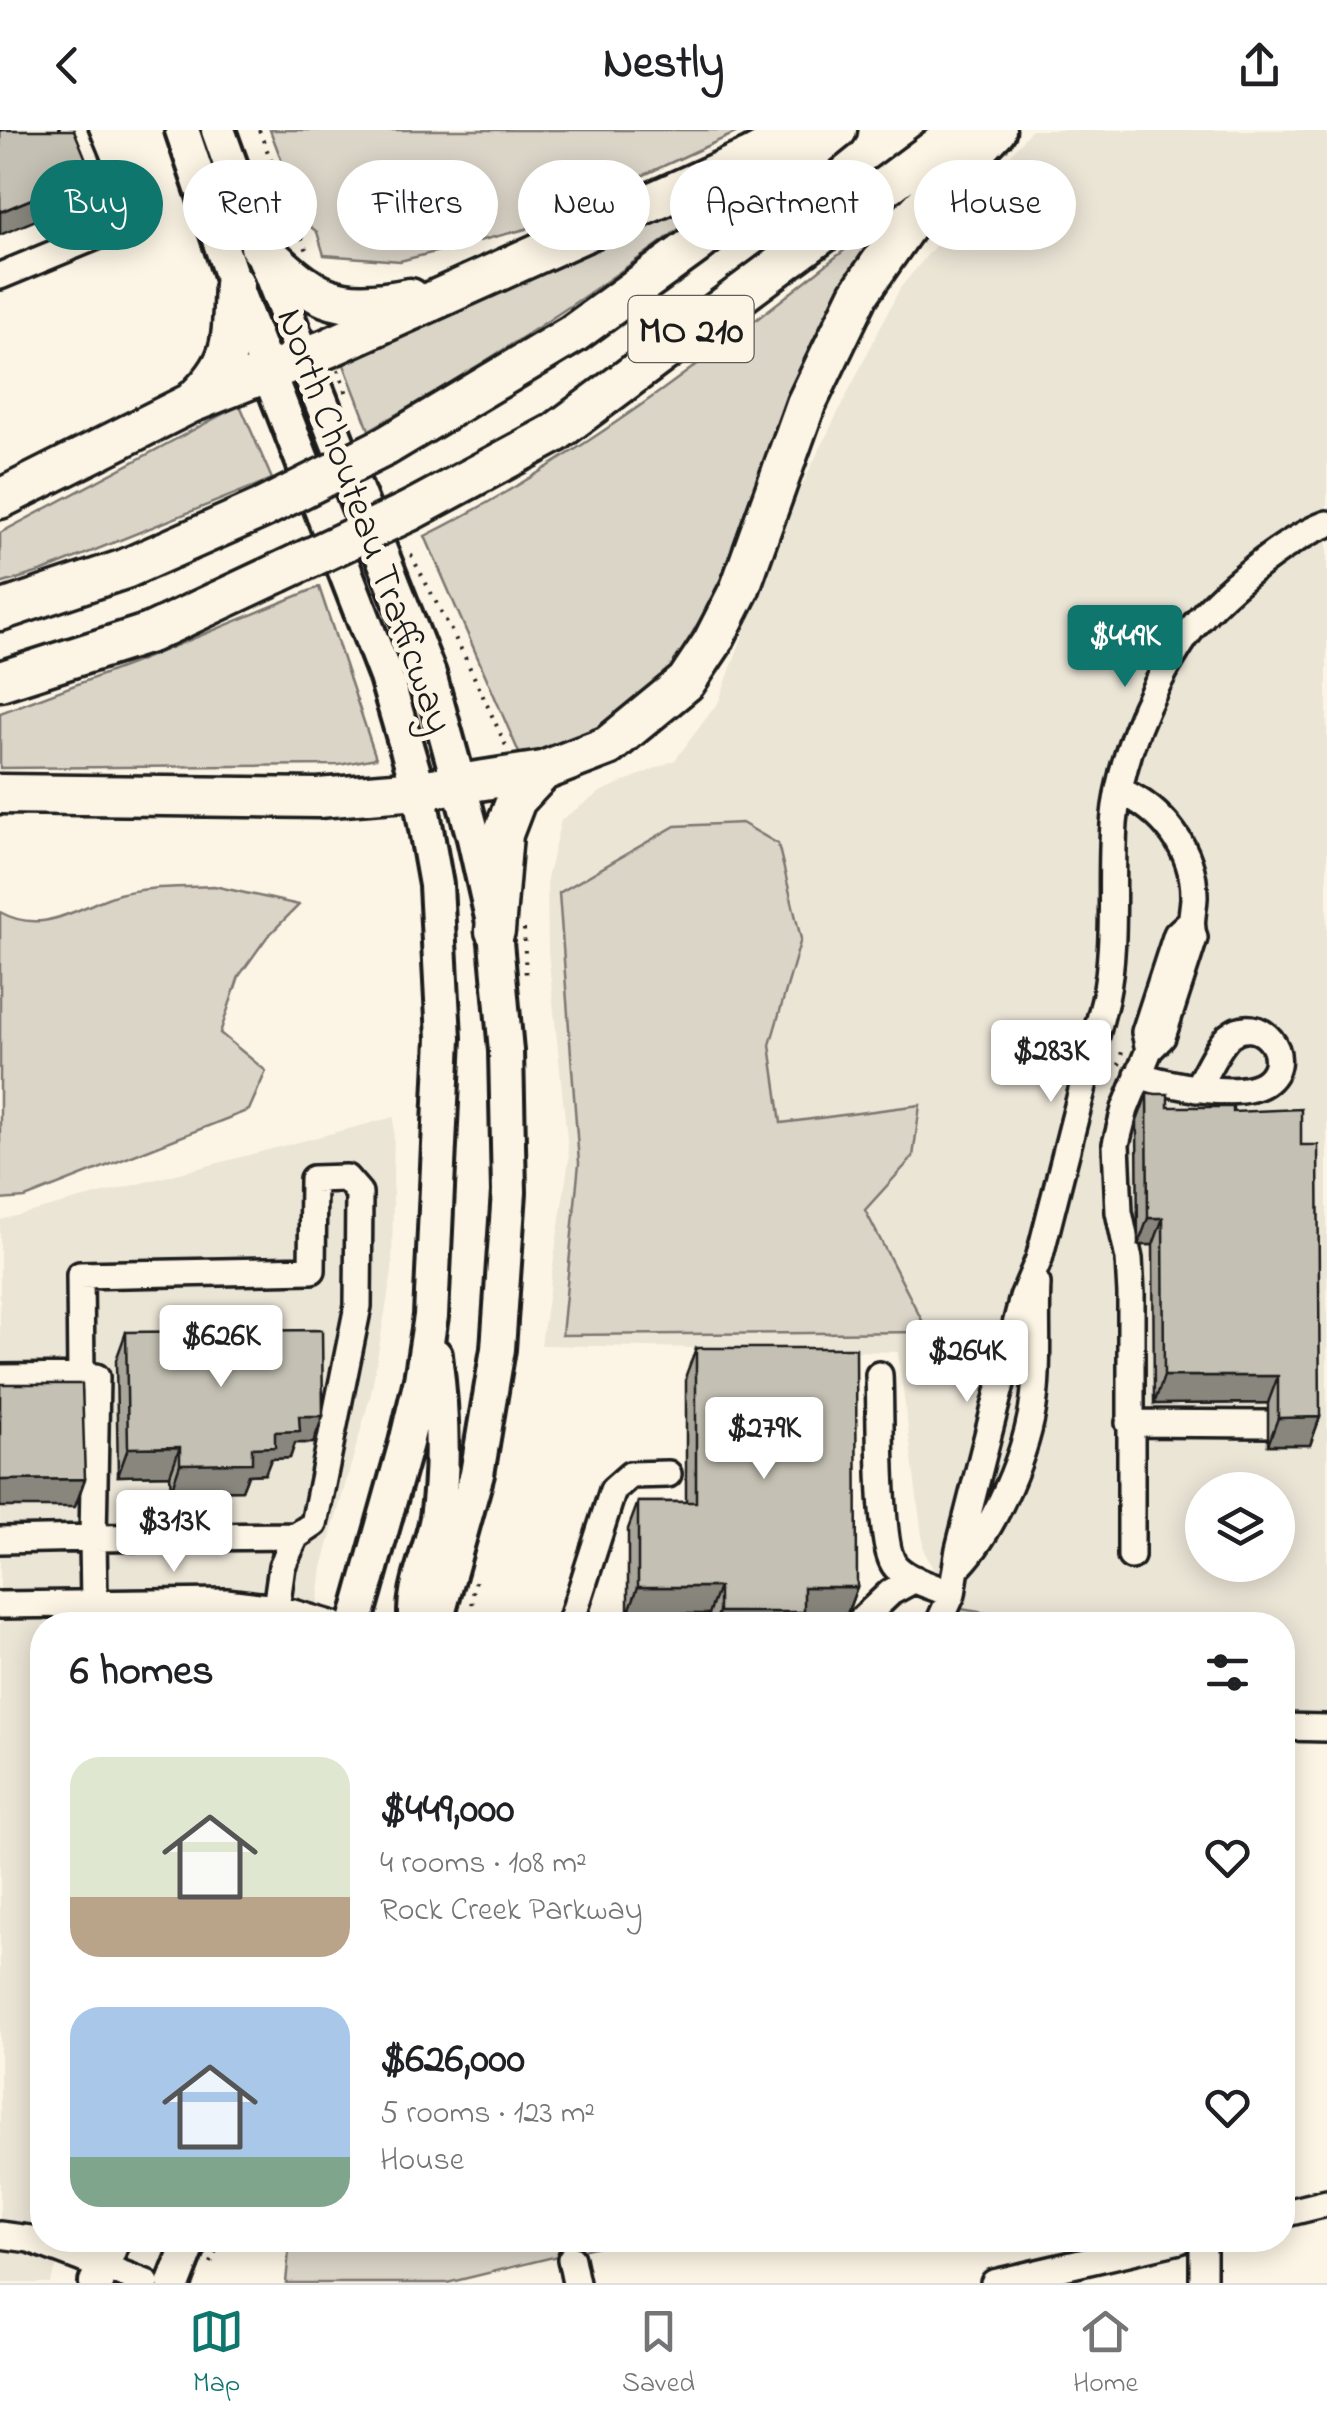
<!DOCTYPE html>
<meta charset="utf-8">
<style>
:root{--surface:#fff;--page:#f6f6f6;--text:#202124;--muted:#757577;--line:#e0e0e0;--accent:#0f766e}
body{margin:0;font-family:"Indie Flower",sans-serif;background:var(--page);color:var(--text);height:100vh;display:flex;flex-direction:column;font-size:38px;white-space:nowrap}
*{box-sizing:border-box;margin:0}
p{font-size:32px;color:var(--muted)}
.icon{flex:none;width:55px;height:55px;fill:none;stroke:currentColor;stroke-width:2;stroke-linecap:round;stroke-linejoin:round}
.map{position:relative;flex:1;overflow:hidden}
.details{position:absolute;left:30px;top:1482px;width:1265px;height:640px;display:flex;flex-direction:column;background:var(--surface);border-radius:40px;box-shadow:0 5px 25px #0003}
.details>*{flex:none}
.hud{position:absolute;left:30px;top:30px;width:1268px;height:90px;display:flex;gap:20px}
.tools{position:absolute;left:1185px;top:1342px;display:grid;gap:20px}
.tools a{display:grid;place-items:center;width:110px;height:110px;border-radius:50%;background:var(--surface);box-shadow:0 5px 25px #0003;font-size:50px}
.price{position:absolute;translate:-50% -85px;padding:0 22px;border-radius:10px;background:#fff;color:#222;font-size:32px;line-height:65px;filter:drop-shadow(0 2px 5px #0008)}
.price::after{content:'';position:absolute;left:50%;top:60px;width:30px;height:22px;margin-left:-15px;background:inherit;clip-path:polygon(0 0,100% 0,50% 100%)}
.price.active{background:var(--accent);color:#fff}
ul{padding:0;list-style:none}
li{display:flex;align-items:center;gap:30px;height:250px;padding:0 40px}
li span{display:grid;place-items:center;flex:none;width:280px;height:200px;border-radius:30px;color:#555}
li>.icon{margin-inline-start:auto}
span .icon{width:120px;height:120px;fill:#fffc;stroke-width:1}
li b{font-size:42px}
h2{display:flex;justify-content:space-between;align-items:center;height:120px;padding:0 40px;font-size:42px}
.tag{padding:0 35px;border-radius:45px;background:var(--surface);box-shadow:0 5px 25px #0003;font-size:35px;line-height:90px}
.tag.active{background:var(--accent);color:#fff}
header{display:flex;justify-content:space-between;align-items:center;height:130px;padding:0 40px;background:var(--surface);font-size:45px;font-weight:800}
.dock{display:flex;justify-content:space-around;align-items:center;height:140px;border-top:2px solid var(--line);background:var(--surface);font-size:28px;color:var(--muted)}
.dock a{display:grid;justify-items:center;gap:5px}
.dock .active{color:var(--accent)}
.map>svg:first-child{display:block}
.built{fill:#ebe5d6;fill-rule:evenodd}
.green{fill:#dbd5c8;stroke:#7c7872;stroke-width:2.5}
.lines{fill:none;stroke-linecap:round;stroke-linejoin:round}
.minor-casing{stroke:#1c1c1c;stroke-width:32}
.major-casing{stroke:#1c1c1c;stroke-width:40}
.highway-casing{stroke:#1c1c1c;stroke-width:45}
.path{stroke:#1c1c1c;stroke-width:4;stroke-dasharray:2.5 8;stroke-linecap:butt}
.minor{stroke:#fcf5e5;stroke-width:25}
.major{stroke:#fcf5e5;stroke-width:32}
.highway{stroke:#fcf5e5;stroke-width:38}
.highway-bridge-casing{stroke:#1c1c1c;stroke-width:45;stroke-linecap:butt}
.highway-bridge{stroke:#fcf5e5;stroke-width:38}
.wall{fill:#a9a59a;stroke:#1c1c1c;stroke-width:2.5}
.shaded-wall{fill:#89867d;stroke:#1c1c1c;stroke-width:2.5}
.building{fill:#c4c0b3;stroke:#1c1c1c;stroke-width:2.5}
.labels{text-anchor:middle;stroke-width:10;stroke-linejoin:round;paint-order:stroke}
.shield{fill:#fcf5e5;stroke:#5f5d58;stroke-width:2.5}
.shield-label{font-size:38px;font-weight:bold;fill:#1c1c1c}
.street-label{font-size:40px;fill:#1c1c1c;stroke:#fcf5e5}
</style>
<header><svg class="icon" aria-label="back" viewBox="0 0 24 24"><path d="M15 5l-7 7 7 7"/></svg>Nestly<svg class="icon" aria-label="share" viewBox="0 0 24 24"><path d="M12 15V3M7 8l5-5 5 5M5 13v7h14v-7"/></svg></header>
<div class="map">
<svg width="1327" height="2153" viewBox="0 0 1327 2153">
<rect width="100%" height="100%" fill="#fcf5e5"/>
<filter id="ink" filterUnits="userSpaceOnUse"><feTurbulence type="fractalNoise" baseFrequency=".01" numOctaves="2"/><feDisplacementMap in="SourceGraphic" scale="20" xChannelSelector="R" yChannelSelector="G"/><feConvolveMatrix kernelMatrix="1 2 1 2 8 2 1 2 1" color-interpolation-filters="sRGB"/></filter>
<g filter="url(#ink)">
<path class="built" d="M1031 0H1327V1581L1283 1582 1282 1495H962L924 1421 898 1222 541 1215 569 1029 548 822 547 749 561 690 602 661 675 630 719 571 784 391 900 158ZM1202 1360H1278V1435H1202Z
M394 987 392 1142 371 1264 322 1437 315 1495H42V2110H67L50 2153H0V1090Z"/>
<path class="green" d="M270 0H742L526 99 400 131 324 125 317 102 305 92Z
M744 49C623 145 504 224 369 300L341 227 592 120Z
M912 66 836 176 774 301 716 463 665 549 604 595 523 632 425 406C603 317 757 190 912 66Z
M240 275 272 349 43 441 0 454V403Z
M319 457 376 628 339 635 0 638V583L131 534Z
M742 693 778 714 801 809 770 915 781 993 920 975 913 1027 865 1080 928 1202 562 1205 579 1033 559 763 675 696Z
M214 756 299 775 267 807 239 846 220 903 266 941 249 980 25 1068 0 1070V782C45 807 80 775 119 764 148 756 184 758 214 756Z
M961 1479 998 1485 1017 1495H951Z
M290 2110H605L607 2114 447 2153H286Z"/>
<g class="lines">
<g class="minor-casing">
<path id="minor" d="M0 146 114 99 73 0
M1121 661C1163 681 1195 719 1194 768 1193 784 1189 793 1194 808L1162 907 1149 920 1125 979 1116 1014 1119 1082 1129 1129 1131 1164V1426
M1149 920 1145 902 1177 804 1189 793
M1138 945C1167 954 1242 972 1267 951 1296 926 1259 881 1229 906 1216 918 1206 943 1196 959
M879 1245C881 1279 877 1418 896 1437 910 1451 935 1457 952 1464
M81 1247 80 1145 312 1140 313 1049 346 1048 359 1063 358 1176 314 1394 296 1406
M0 1248 96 1247 93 1408 0 1410
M1129 1293 1268 1294
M960 1435C995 1398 1028 1321 1034 1269 1039 1232 1035 1192 1037 1154
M94 1474 93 1408 296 1406 282 1436 276 1478
M0 1475 226 1472 276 1478 334 1495
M570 1495 613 1360 630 1345 668 1344
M670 1495V1484
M856 1495 891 1462 915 1449
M938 1495 952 1464 959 1419 1023 1167 1039 1129 1105 870C1117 811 1110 753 1114 694 1119 632 1147 566 1180 515 1206 473 1281 411 1327 394
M1282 1597 1327 1598
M1282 2084 1327 2073
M0 2105 30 2109 146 2153
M1203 2110V2153
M571 2129 576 2153
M994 2153 1180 2110"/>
</g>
<g class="major-casing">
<path id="major" d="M182 0 234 154 386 547 419 660 436 755 444 908 431 1186 421 1250 406 1313 355 1495
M218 0 260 117 429 544 474 708 495 801 506 921 509 1062 498 1219 477 1344 435 1495
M416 1495C410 1461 431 1422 437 1388 445 1335 442 1278 435 1225
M96 2153 113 2110
M174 2153 191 2110"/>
</g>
<g class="highway-casing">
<path id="highway" d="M260 117C314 168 333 183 410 168
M195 269C237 229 231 208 234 154
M386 316 573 204 695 115 837 0
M0 369 189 274 328 218 752 27 803 0
M410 381 555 303 961 0
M0 481 125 439 263 378
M0 551 150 503 278 443
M0 664 318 668 419 660 543 641 608 616 686 552 712 513 740 458 806 274 859 164 911 89 996 0
M495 801 503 704 516 670 543 641"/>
</g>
<path class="path" d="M259 0 307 121
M338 240 349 269
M411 425 463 523 507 618
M524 799 526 850
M1119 935 1122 921
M475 1495 472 1469 477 1444
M211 2133 220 2110"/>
<use href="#minor" class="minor"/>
<use href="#major" class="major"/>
<use href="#highway" class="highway"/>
<g class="highway-bridge-casing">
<path id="highway-bridge" d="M263 378 386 316
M278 443 410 381"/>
</g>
<use href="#highway-bridge" class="highway-bridge"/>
</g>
<path class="wall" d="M1147 964 1168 977 1233 982 1301 1015 1320 1287 1310 1315H1268V1273L1154 1274 1153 1115H1138L1137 991Z
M126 1202 313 1313H295L290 1328 271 1329 265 1344 248 1345 242 1360 171 1361 170 1345 118 1346 116 1230Z
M696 1218 857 1457 847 1484H803L799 1495H709V1484H628V1399L638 1372H686V1245Z"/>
<path class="shaded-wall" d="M92 44 82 71 0 105V82Z
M1148 1088H1163L1153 1115H1138Z
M1164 1246H1278L1268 1273 1154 1274Z
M299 1286H323L313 1313H295L290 1328 271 1329 265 1344 248 1345 242 1360 171 1361 180 1334 252 1318Z
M1320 1287 1310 1315H1268L1278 1288Z
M180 1317 170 1345 118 1346 128 1318Z
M85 1349 75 1377H0V1350Z
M638 1457H719L709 1484H628Z
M804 1457H857L847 1484H803L799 1495H714L719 1482Z"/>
<path class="building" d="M0 0H74L92 44 0 82Z
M1147 964H1168V977H1233V982L1301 979V1015H1318L1320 1287 1278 1288V1246H1164L1163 1088H1148Z
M322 1200 323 1286H299L300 1301 275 1302V1317L252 1318V1333L180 1334V1317L128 1318 126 1202Z
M696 1218H856L857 1457H804V1482H719V1457H638V1372H696Z
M0 1254H82L85 1349 0 1350Z"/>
</g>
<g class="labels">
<rect class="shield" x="628.5" y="166" width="125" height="66" rx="8"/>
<g class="shield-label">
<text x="691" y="212">MO 210</text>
</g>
<g class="street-label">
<text transform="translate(367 390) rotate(70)" y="14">North Chouteau Trafficway</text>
</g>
</g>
</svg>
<div class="tools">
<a><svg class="icon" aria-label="layers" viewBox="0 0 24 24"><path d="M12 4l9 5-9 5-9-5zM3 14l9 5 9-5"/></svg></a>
</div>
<b class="price active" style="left:1125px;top:560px">$449K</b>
<b class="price" style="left:1051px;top:975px">$283K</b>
<b class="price" style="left:221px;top:1260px">$626K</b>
<b class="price" style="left:967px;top:1275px">$264K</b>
<b class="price" style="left:764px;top:1352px">$279K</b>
<b class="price" style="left:174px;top:1445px">$313K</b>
<div class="hud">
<a class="tag active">Buy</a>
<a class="tag">Rent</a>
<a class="tag">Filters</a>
<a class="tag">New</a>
<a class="tag">Apartment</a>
<a class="tag">House</a>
</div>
<section class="details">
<h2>6 homes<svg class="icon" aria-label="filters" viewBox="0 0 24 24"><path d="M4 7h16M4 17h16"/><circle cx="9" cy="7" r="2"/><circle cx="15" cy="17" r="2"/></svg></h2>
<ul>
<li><span style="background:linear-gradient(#dfe7d0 70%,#b9a48a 0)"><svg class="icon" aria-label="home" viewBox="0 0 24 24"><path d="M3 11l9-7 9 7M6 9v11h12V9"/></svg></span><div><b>$449,000</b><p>4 rooms · 108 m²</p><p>Rock Creek Parkway</p></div><svg class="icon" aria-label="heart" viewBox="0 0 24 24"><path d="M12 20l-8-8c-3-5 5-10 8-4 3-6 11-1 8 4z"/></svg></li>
<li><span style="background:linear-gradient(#a9c7e8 75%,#7fa58c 0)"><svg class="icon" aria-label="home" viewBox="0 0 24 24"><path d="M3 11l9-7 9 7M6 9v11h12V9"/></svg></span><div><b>$626,000</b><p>5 rooms · 123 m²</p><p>House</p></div><svg class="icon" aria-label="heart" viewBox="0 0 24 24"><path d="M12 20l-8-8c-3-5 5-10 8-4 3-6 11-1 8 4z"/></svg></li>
</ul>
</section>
</div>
<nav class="dock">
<a class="active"><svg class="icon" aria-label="map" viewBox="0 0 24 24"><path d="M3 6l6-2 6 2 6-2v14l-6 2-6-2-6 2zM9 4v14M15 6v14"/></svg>Map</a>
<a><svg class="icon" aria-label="saved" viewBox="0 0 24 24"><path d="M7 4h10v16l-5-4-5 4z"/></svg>Saved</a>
<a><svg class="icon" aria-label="home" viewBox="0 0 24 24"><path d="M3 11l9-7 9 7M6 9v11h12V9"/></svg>Home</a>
</nav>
